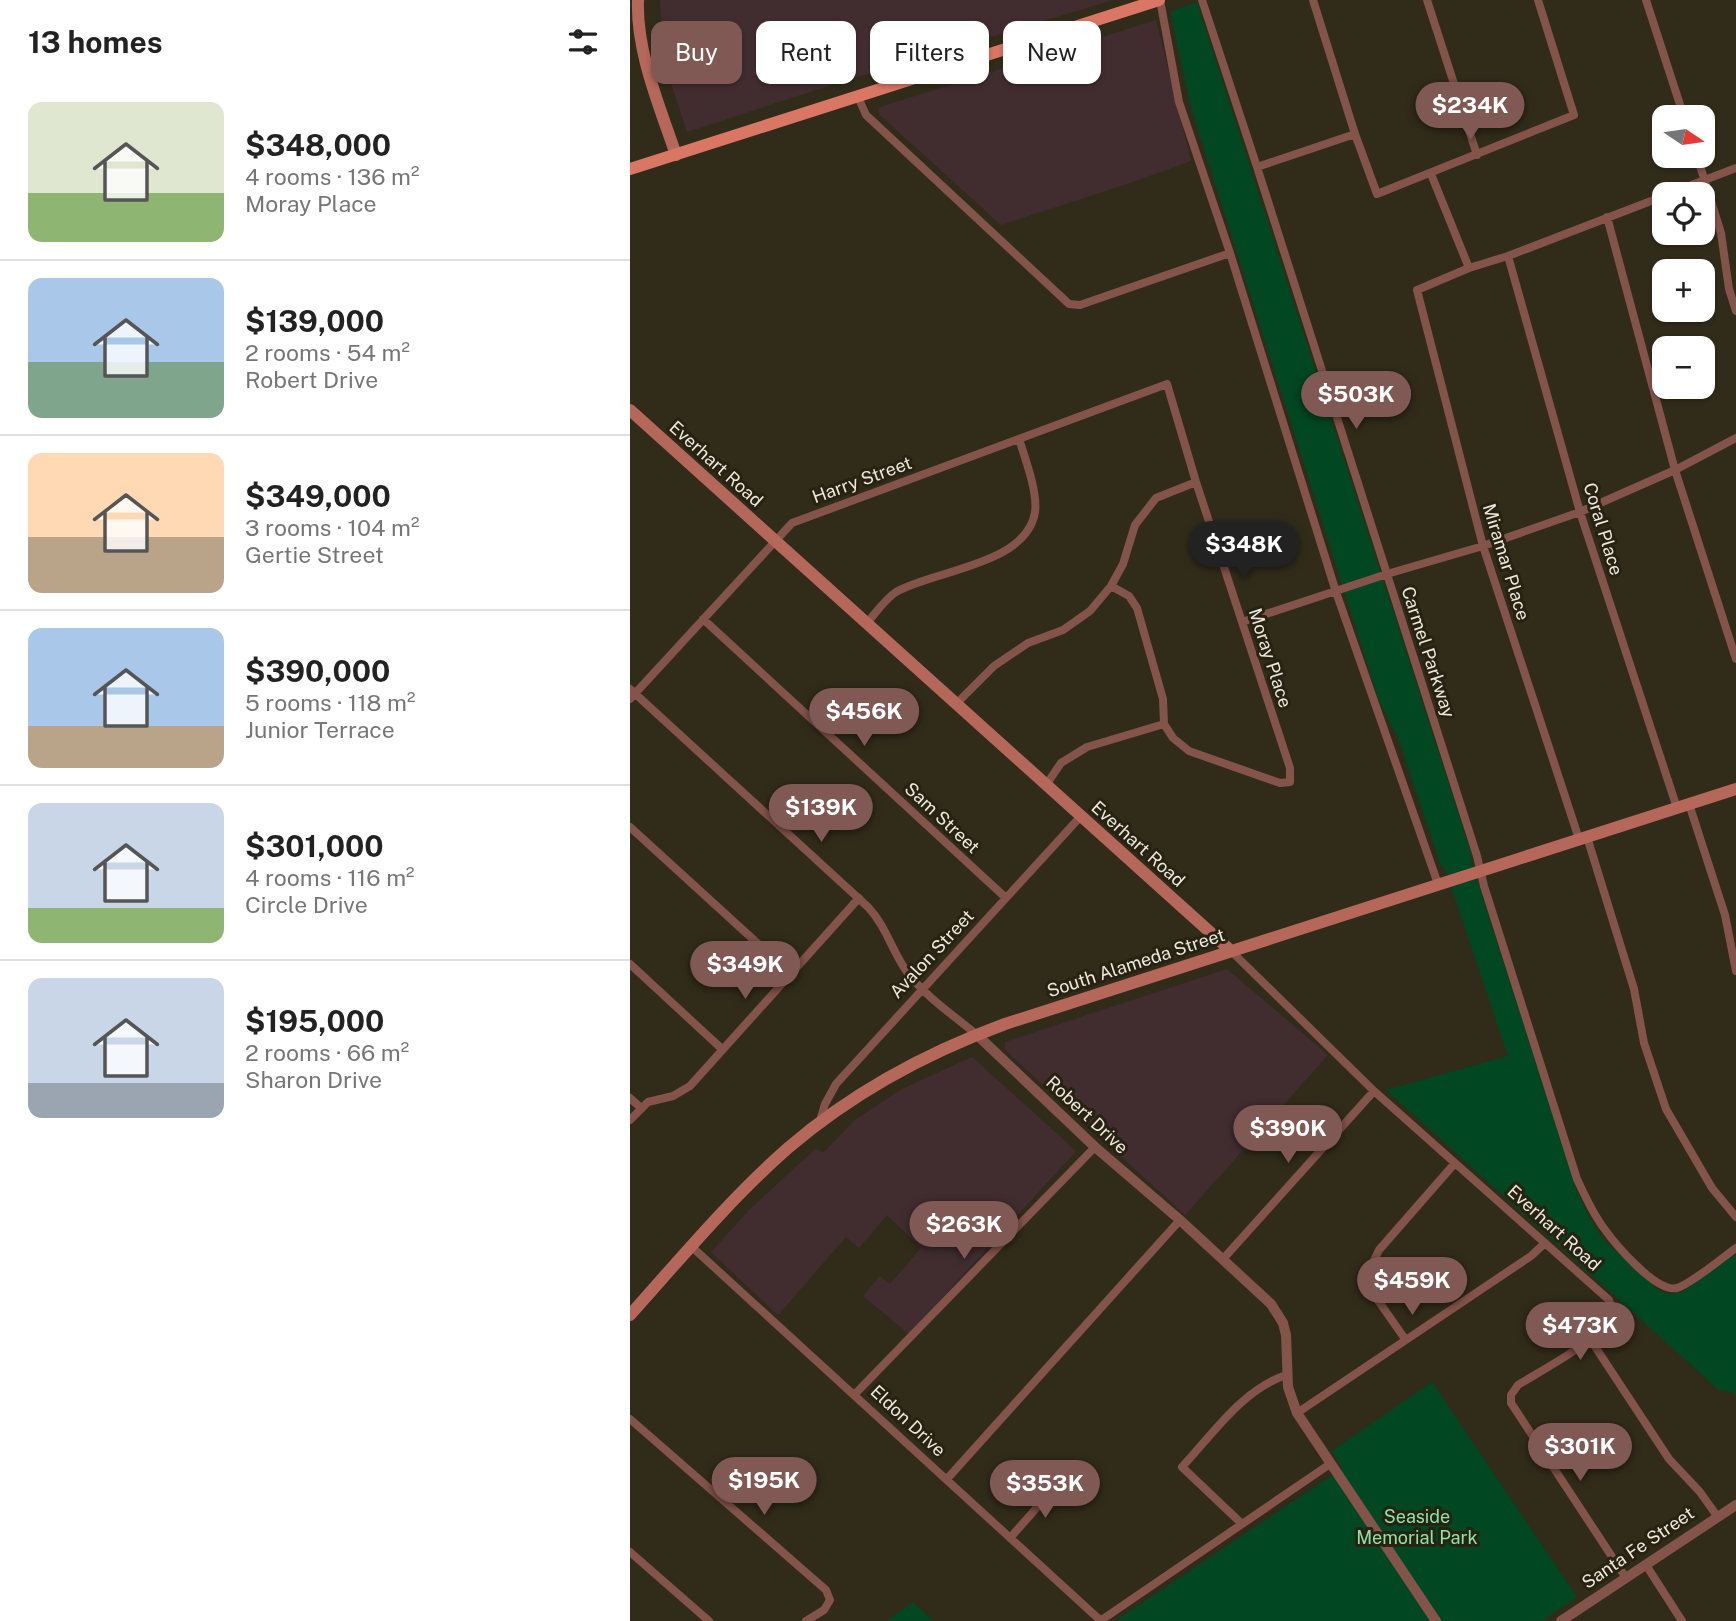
<!DOCTYPE html>
<meta charset="utf-8">
<style>
:root{--surface:#fff;--page:#f6f6f6;--text:#222;--muted:#767676;--line:#e0e0e0;--accent:#815954}
body{margin:0;font-family:"Public Sans",sans-serif;background:var(--page);color:var(--text);height:100vh;display:flex;flex-direction:column;font-size:26px;white-space:nowrap}
*{box-sizing:border-box;margin:0}
p{font-size:23px;color:var(--muted)}
.icon{flex:none;width:38px;height:38px;fill:none;stroke:currentColor;stroke-width:2;stroke-linecap:round;stroke-linejoin:round}
.map{position:relative;flex:1;overflow:hidden}
.sheet{display:flex;flex-direction:column;background:var(--surface);width:630px}
.sheet>*{flex:none}
.guide{position:absolute;left:21px;top:21px;width:665px;height:63px;display:flex;gap:14px}
.needle{width:46px;rotate:103deg}
.controls{position:absolute;left:1022px;top:105px;display:grid;gap:14px}
.controls a{display:grid;place-items:center;width:63px;height:63px;border-radius:14px;background:var(--surface);box-shadow:0 2px 5px #0004;font-size:35px}
.price{position:absolute;translate:-50% -60px;padding:0 16px;border-radius:24px;background:var(--accent);color:#fff;font-size:23px;line-height:46px;filter:drop-shadow(0 2px 4px #0008)}
.price::after{content:'';position:absolute;left:50%;top:42px;width:21px;height:16px;margin-left:-10px;background:inherit;clip-path:polygon(0 0,100% 0,50% 100%)}
.price.on{background:#222;color:#fff}
ul{padding:0;list-style:none}
li{display:flex;align-items:center;gap:21px;height:175px;padding:0 28px}
li+li{border-top:2px solid var(--line)}
li span{display:grid;place-items:center;flex:none;width:196px;height:140px;border-radius:14px;color:#555}
li>.icon{margin-inline-start:auto}
span .icon{width:84px;height:84px;fill:#fffc;stroke-width:1}
li b{font-size:30px}
h2{display:flex;justify-content:space-between;align-items:center;height:84px;padding:0 28px;font-size:30px}
.chip{padding:0 24px;border-radius:14px;background:var(--surface);box-shadow:0 2px 5px #0004;font-size:24px;line-height:63px}
.chip.on{background:var(--accent);color:#fff}
main{display:flex;flex:1;min-height:0}
.map>svg:first-child{display:block}
.commercial{fill:#412d30}
.green{fill:#004722}
.lines{fill:none;stroke-linecap:round;stroke-linejoin:round}
.minor{stroke:#84534a;stroke-width:8}
.tertiary{stroke:#84534a;stroke-width:10}
.secondary{stroke:#b56759;stroke-width:12}
.primary{stroke:#da7664;stroke-width:12}
.labels{text-anchor:middle;stroke-width:6;stroke-linejoin:round;paint-order:stroke}
.street-label{font-size:18px;fill:#ebe8dd;stroke:#272211}
.park-label{font-size:18px;fill:#8be3a6;stroke:#272211}
</style>
<main>
<section class="sheet">
<h2>13 homes<svg class="icon" aria-label="filters" viewBox="0 0 24 24"><path d="M4 7h16M4 17h16"/><circle cx="9" cy="7" r="2"/><circle cx="15" cy="17" r="2"/></svg></h2>
<ul>
<li><span style="background:linear-gradient(#dfe7d0 65%,#8fb573 0)"><svg class="icon" aria-label="home" viewBox="0 0 24 24"><path d="M3 11l9-7 9 7M6 9v11h12V9"/></svg></span><div><b>$348,000</b><p>4 rooms · 136 m²</p><p>Moray Place</p></div></li>
<li><span style="background:linear-gradient(#a9c7e8 60%,#7fa58c 0)"><svg class="icon" aria-label="home" viewBox="0 0 24 24"><path d="M3 11l9-7 9 7M6 9v11h12V9"/></svg></span><div><b>$139,000</b><p>2 rooms · 54 m²</p><p>Robert Drive</p></div></li>
<li><span style="background:linear-gradient(#ffd9b3 60%,#b9a48a 0)"><svg class="icon" aria-label="home" viewBox="0 0 24 24"><path d="M3 11l9-7 9 7M6 9v11h12V9"/></svg></span><div><b>$349,000</b><p>3 rooms · 104 m²</p><p>Gertie Street</p></div></li>
<li><span style="background:linear-gradient(#a9c7e8 70%,#b9a48a 0)"><svg class="icon" aria-label="home" viewBox="0 0 24 24"><path d="M3 11l9-7 9 7M6 9v11h12V9"/></svg></span><div><b>$390,000</b><p>5 rooms · 118 m²</p><p>Junior Terrace</p></div></li>
<li><span style="background:linear-gradient(#c9d6e8 75%,#8fb573 0)"><svg class="icon" aria-label="home" viewBox="0 0 24 24"><path d="M3 11l9-7 9 7M6 9v11h12V9"/></svg></span><div><b>$301,000</b><p>4 rooms · 116 m²</p><p>Circle Drive</p></div></li>
<li><span style="background:linear-gradient(#c9d6e8 75%,#9aa5b1 0)"><svg class="icon" aria-label="home" viewBox="0 0 24 24"><path d="M3 11l9-7 9 7M6 9v11h12V9"/></svg></span><div><b>$195,000</b><p>2 rooms · 66 m²</p><p>Sharon Drive</p></div></li>
</ul>
</section>
<div class="map">
<svg width="1106" height="1621" viewBox="0 0 1106 1621">
<rect width="100%" height="100%" fill="#312c1a"/>
<path class="commercial" d="M30 0H483L198 86 57 132 30 50 33 48Z
M526 20 561 161 497 184 371 225 250 115 248 110 250 107Z
M597 969 698 1055 555 1215 375 1050V1042Z
M342 1057 446 1151 279 1334 233 1296 250 1276 260 1284 291 1248 257 1215 229 1248 216 1237 148 1315 81 1252 118 1211 185 1149 194 1152 225 1120 272 1089Z"/>
<path class="green" d="M567 2 842 856 841 861 947 1191 958 1215 973 1239 1027 1289 1038 1294 1052 1292 1106 1254V1396L1103 1392 1089 1390 756 1090 878 1056 815 869 811 866 768 738 749 701 561 108 540 12Z
M802 1382 947 1597 912 1621H485L713 1468 702 1451Z
M283 1602 303 1621H257Z"/>
<g class="lines">
<path class="minor" d="M530 0 549 102 600 253 706 592 808 884
M572 0 627 167 847 856 854 886 947 1179C955 1196 962 1212 973 1227 985 1244 1026 1293 1047 1288 1061 1284 1093 1257 1106 1248
M683 0 725 134 747 194 944 115 908 0
M797 0 847 155
M1016 0 1054 117
M228 97 236 115 439 304 450 305 600 253
M1067 156 1091 233 1099 289 1106 311
M627 167 725 134
M801 174 839 268
M1038 194 1106 168
M977 217 1045 470 1106 659
M878 256 950 512 1047 808
M73 619 376 898
M612 622 757 574 853 546 950 512 1045 470 1106 438
M236 624C245 614 255 599 266 592 304 570 397 565 405 512 408 493 395 458 389 439
M0 689 238 907C256 926 262 951 277 972 295 996 323 1015 346 1034
M0 699 162 523 537 384 566 482 660 768V782L650 783 559 751 543 738 534 724 533 699 507 608 499 596 481 586
M326 704 364 666 398 643 433 630 460 611 481 586 493 564 505 525 526 498 566 482
M416 785 431 763 457 747 534 724
M1059 804 1095 915 1106 971
M0 827 160 973
M957 837 1004 989 1014 1043 1036 1109 1082 1188 1106 1217
M949 839 853 546 787 290 839 268 878 256 1034 196
M601 951 744 1091 979 1300 983 1311C974 1339 913 1369 888 1385L881 1395V1403L996 1578
M0 964 92 1049
M0 1098 11 1108
M0 1120 18 1102 43 1096 60 1086 229 898
M190 1121 195 1104 206 1084 451 816
M62 1247 471 1621
M593 1259 744 1091
M775 1339 745 1296 740 1278V1269L749 1250 825 1163
M960 1339 1039 1459 1070 1492 1087 1516
M225 1394 465 1147
M667 1413 901 1256 914 1244
M0 1419 196 1590 200 1600 194 1610 176 1621
M317 1479 550 1220
M612 1524 552 1467C583 1434 612 1390 656 1375
M380 1538 424 1488 438 1484
M0 1552 79 1621
M1016 1565 1052 1621
M470 1621 700 1464"/>
<path class="tertiary" d="M346 1034 465 1147 550 1220 641 1304 653 1323 656 1335 658 1387 667 1413 806 1621
M931 1621 1106 1505"/>
<path class="secondary" d="M8 0C6 52 30 107 46 155
M0 410 601 951
M0 1315C51 1258 101 1198 158 1148 222 1093 296 1053 375 1024L1106 789"/>
<path class="primary" d="M0 169 529 0"/>
</g>
<g class="labels">
<g class="street-label">
<text transform="translate(86 464) rotate(42)" y="6">Everhart Road</text>
<text transform="translate(232 480) rotate(-20)" y="6">Harry Street</text>
<text transform="translate(973 529) rotate(73)" y="6">Coral Place</text>
<text transform="translate(876 562) rotate(73)" y="6">Miramar Place</text>
<text transform="translate(798 652) rotate(72)" y="6">Carmel Parkway</text>
<text transform="translate(640 658) rotate(72)" y="6">Moray Place</text>
<text transform="translate(312 818) rotate(43)" y="6">Sam Street</text>
<text transform="translate(508 844) rotate(42)" y="6">Everhart Road</text>
<text transform="translate(302 954) rotate(-47)" y="6">Avalon Street</text>
<text transform="translate(506 963) rotate(-18)" y="6">South Alameda Street</text>
<text transform="translate(457 1115) rotate(43)" y="6">Robert Drive</text>
<text transform="translate(924 1228) rotate(42)" y="6">Everhart Road</text>
<text transform="translate(278 1421) rotate(43)" y="6">Eldon Drive</text>
<text transform="translate(1008 1548) rotate(-34)" y="6">Santa Fe Street</text>
</g>
<g class="park-label">
<text x="787" y="1523">Seaside<tspan x="787" dy="21">Memorial Park</tspan></text>
</g>
</g>
</svg>
<div class="controls">
<a><svg class="needle" viewBox="-14 -14 28 28"><path d="M0-13l5 13h-10z" fill="#e53935"/><path d="M0 13l5-13h-10z" fill="#767676"/></svg></a>
<a><svg class="icon" aria-label="locate" viewBox="0 0 24 24"><circle cx="12" cy="12" r="6"/><path d="M12 2v4M12 18v4M2 12h4M18 12h4"/></svg></a>
<a>+</a>
<a>−</a>
</div>
<b class="price" style="left:840px;top:142px">$234K</b>
<b class="price" style="left:726px;top:431px">$503K</b>
<b class="price on" style="left:614px;top:581px">$348K</b>
<b class="price" style="left:234px;top:748px">$456K</b>
<b class="price" style="left:191px;top:844px">$139K</b>
<b class="price" style="left:115px;top:1001px">$349K</b>
<b class="price" style="left:658px;top:1165px">$390K</b>
<b class="price" style="left:334px;top:1261px">$263K</b>
<b class="price" style="left:782px;top:1317px">$459K</b>
<b class="price" style="left:950px;top:1362px">$473K</b>
<b class="price" style="left:950px;top:1483px">$301K</b>
<b class="price" style="left:134px;top:1517px">$195K</b>
<b class="price" style="left:415px;top:1520px">$353K</b>
<div class="guide">
<a class="chip on">Buy</a>
<a class="chip">Rent</a>
<a class="chip">Filters</a>
<a class="chip">New</a>
</div>
</div>
</main>
